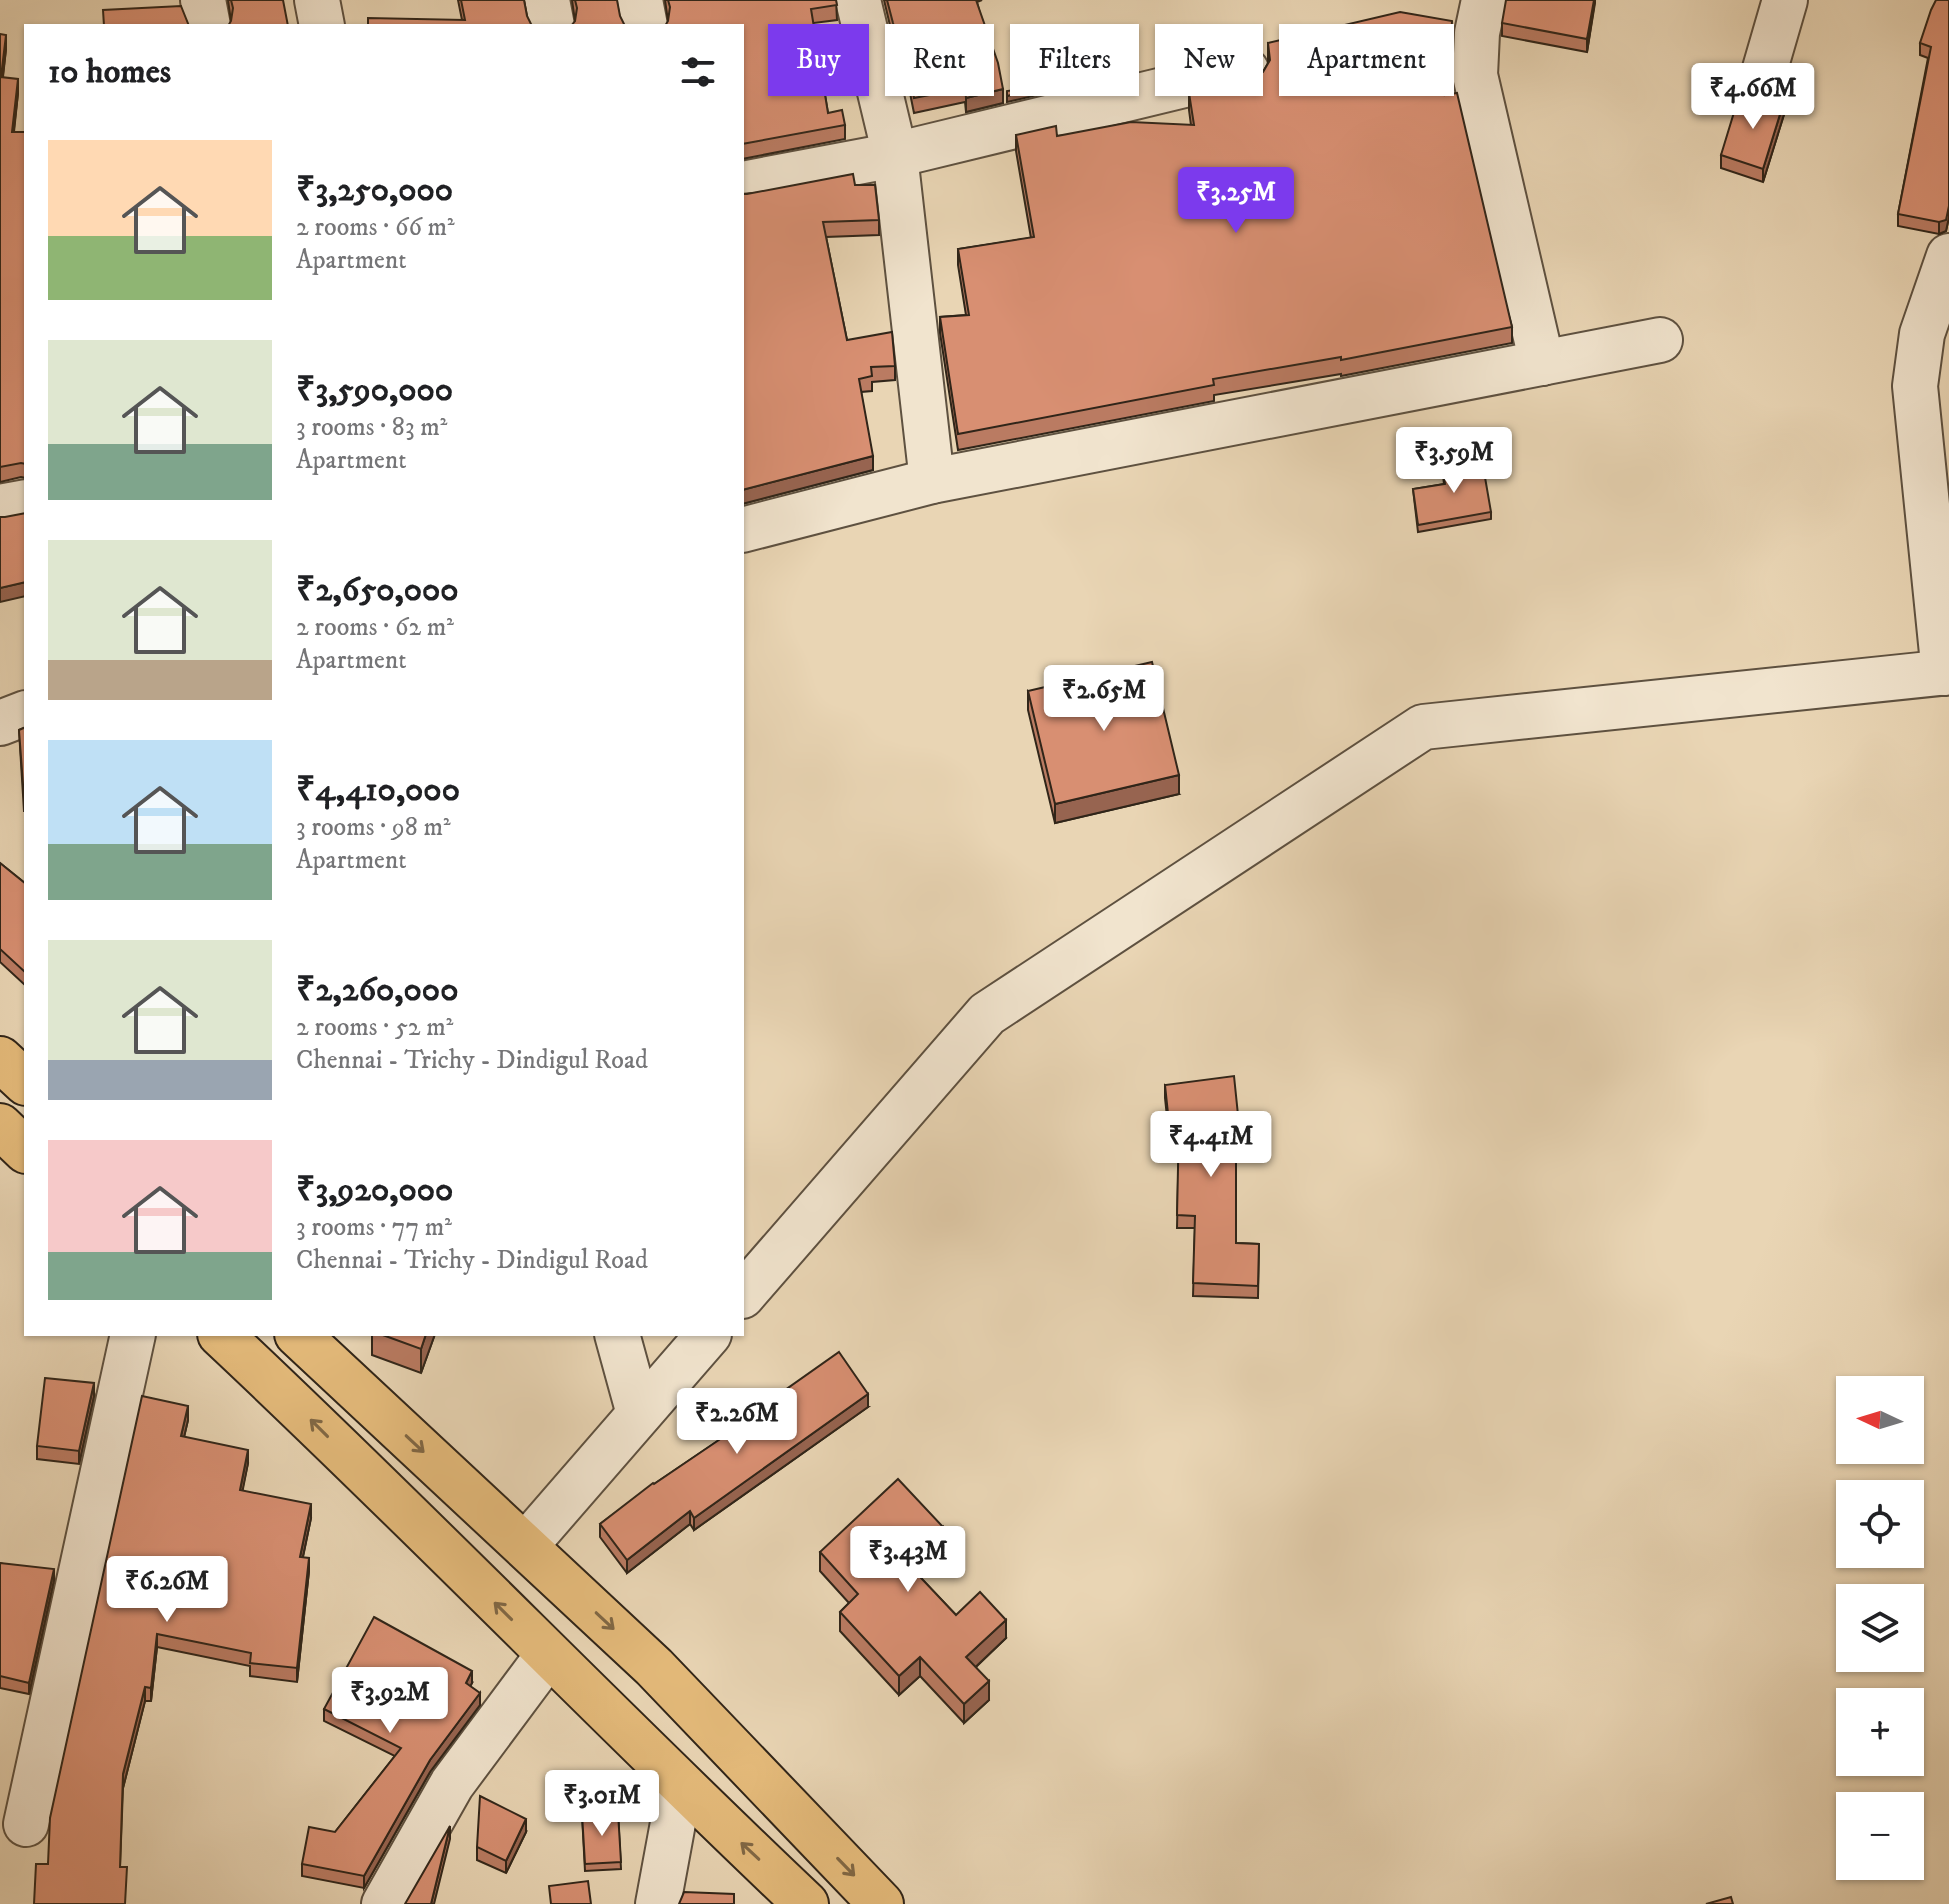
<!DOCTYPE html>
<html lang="en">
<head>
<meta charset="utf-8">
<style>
  :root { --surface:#fff; --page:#f2f2f2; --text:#202124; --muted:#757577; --accent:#7c3aed }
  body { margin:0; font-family:"IM FELL DW Pica",serif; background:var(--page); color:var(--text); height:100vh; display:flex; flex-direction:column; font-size:30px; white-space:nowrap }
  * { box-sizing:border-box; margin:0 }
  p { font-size:26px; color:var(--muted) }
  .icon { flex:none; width:44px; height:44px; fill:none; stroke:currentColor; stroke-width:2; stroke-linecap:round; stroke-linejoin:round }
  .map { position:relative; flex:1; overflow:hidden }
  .sheet { position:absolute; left:24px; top:24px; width:720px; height:1312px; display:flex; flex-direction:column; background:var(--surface); border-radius:0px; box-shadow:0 2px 6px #0004 }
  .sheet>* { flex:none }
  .hud { position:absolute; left:768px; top:24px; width:760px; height:72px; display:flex; gap:16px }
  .needle { width:52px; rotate:274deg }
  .fabs { position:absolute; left:1836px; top:1376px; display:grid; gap:16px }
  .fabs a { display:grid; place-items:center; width:88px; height:88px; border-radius:0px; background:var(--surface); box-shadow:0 2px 6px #0004; font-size:40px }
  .price { position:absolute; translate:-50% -68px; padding:0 18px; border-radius:8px; background:#fff; color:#222; font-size:26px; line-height:52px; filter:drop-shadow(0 2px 4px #0008) }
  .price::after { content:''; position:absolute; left:50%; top:48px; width:24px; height:18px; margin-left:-12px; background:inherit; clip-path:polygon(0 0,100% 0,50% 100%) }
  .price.on { background:var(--accent); color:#fff }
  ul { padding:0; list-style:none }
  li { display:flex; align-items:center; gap:24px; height:200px; padding:0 24px }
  li span { display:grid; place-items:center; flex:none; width:224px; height:160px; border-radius:0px; color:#555 }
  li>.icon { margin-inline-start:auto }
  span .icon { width:96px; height:96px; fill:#fffc; stroke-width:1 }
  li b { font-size:34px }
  h2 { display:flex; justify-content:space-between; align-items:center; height:96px; padding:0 24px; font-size:34px }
  .chip { padding:0 28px; border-radius:0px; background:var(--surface); box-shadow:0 2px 6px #0004; font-size:28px; line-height:72px }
  .chip.on { background:var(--accent); color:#fff }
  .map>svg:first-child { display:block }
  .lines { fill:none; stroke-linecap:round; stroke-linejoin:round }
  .minor-casing { stroke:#5e5140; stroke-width:48 }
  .highway-casing { stroke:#302519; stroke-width:48 }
  .minor { stroke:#f1e4ce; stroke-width:44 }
  .highway { stroke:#e4ba7a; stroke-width:44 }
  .wall { fill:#ba7b62; stroke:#302519; stroke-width:2 }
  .shaded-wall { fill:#976450; stroke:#302519; stroke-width:2 }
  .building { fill:#d88f72; stroke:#302519; stroke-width:2 }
  .oneway { stroke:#816845 }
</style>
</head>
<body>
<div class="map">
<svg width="1949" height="1904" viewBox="0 0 1949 1904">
  <rect width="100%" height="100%" fill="#e9d5b4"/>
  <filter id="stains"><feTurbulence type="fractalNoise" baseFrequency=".0025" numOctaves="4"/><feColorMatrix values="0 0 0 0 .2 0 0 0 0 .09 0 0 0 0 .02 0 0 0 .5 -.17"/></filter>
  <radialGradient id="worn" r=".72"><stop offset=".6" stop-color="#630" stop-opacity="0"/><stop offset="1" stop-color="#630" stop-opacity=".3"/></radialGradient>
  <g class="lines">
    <defs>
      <g id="minor">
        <polyline points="203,0 208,26"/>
        <polyline points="317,0 322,26"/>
        <polyline points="547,0 552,26"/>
        <polyline points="640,0 645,26"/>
        <polyline points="858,0 895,155 932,481"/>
        <polyline points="1484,0 1477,33 1475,75 1542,363"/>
        <polyline points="1758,93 1785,0"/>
        <polyline points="742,184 895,155 1246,70"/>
        <polyline points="0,507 26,502"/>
        <polyline points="742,530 932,481 1660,340"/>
        <polyline points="1944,673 1915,386 1922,334 1949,256"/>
        <polyline points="0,723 26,713"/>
        <polyline points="742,1296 987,1014 1423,727 1949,672"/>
        <polyline points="617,1334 639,1414"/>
        <polyline points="525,1546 709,1334"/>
        <polyline points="26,1824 133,1334"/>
        <polyline points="384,1904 452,1784 548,1655"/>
        <polyline points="658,1904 680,1785"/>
      </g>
      <g id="highway">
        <polyline points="0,1059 26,1083"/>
        <polyline points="0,1126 26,1151"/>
        <path d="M220,1334C419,1520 608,1717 806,1904"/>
        <polyline points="297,1334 654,1667 881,1904"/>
      </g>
    </defs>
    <use href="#minor" class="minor-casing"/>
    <use href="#highway" class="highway-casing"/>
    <use href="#minor" class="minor"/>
    <use href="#highway" class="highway"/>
  </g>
  <g class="wall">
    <polygon points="228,0 283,0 231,21"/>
    <polygon points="458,0 524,0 527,16 462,20"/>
    <polygon points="572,0 617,0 575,21"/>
    <polygon points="665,0 836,0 837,20 813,23 828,113 845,125 845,139 742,159 742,26 668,21"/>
    <polygon points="884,0 982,0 977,2 1003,103 966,112 965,102 914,113 908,83 893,38"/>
    <polygon points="1595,0 1587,52 1502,36 1502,23"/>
    <polygon points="1949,0 1949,217 1946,231 1939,234 1898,226 1898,214 1928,58 1920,55 1920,43"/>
    <polygon points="0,34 6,49 3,77 18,93 14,132 26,132 26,478 21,477 0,482"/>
    <polygon points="1268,43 1450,79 1448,94 1512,327 1512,343 1341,376 1341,374 1214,395 1214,401 958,450 940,333 940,317 966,315 958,265 958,249 1031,238 1016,151 1016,135 1057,136 1191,125 1189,110 1189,93 1252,78 1263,72 1268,63"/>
    <polygon points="1750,104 1786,108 1763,182 1721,168 1721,155"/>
    <polygon points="855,185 879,220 879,235 826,237 847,340 895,366 895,380 872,382 872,391 861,392 873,470 742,504 742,194"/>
    <polygon points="1442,467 1491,512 1491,519 1418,532 1413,489 1444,484"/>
    <polygon points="1028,691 1179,794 1055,823 1028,710"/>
    <polygon points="26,727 26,811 24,811 19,730"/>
    <polygon points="0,863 26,884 26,986 0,962"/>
    <polygon points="1165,1085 1238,1115 1238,1127 1236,1128 1236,1243 1259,1244 1258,1298 1193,1296 1195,1228 1177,1228 1179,1135 1169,1136 1165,1098"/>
    <polygon points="372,1334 435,1334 421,1373 372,1355"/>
    <polygon points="94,1396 79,1464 37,1459 37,1446"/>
    <polygon points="868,1407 694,1530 690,1524 627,1573 600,1537 600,1524 654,1484 758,1414 758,1409"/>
    <polygon points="188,1420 184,1437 248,1463 242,1491 311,1518 303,1557 309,1571 297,1682 250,1676 250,1666 157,1647 151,1701 145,1701 123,1788 120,1867 48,1864"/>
    <polygon points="943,1546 915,1572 956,1615 1006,1638 976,1667 989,1700 964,1723 920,1676 899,1695 840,1631 840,1612 849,1603 820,1571 820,1552"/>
    <polygon points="0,1563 54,1580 29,1694 0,1688"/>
    <polygon points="472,1683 470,1686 480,1705 430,1772 364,1888 302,1876 302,1864 335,1832 395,1756 324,1721 324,1709"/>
    <polygon points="618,1812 621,1869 585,1871 582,1814"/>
    <polygon points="526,1832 506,1873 477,1860 477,1847"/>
  </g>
  <g class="shaded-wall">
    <polygon points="1594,0 1595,0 1595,3 1587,52 1587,39"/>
    <polygon points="6,35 6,49 1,91 1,77"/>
    <polygon points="1452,37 1450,79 1445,111 1445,95"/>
    <polygon points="18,79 18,93 12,146 12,132"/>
    <polygon points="1050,85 1050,92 1007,102 1007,96"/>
    <polygon points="1003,89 1003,103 966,112 966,98"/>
    <polygon points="1786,95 1786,108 1763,182 1763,169"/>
    <polygon points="1949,206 1949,217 1946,231 1939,234 1939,222"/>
    <polygon points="873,456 873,470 742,504 742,490"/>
    <polygon points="26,582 26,596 0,602 0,588"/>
    <polygon points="1179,775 1179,794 1055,823 1055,804"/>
    <polygon points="426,1334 435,1334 421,1373 421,1349"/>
    <polygon points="94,1383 94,1396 79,1464 79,1451"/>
    <polygon points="868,1394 868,1407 694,1530 694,1518"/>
    <polygon points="188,1406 188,1420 181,1450 181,1436"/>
    <polygon points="248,1450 248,1463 240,1504 240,1490"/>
    <polygon points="311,1504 311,1518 300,1570 300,1557"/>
    <polygon points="690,1511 690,1524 627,1573 627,1560"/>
    <polygon points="943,1527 943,1546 906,1581 906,1562"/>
    <polygon points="309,1558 309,1571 297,1682 297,1668"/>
    <polygon points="54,1569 54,1580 29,1694 29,1683"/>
    <polygon points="1006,1620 1006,1638 966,1676 966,1657"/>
    <polygon points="157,1634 157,1647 151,1701 151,1688"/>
    <polygon points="920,1657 920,1676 899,1695 899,1676"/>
    <polygon points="472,1671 472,1683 466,1695 466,1683"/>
    <polygon points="989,1681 989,1700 964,1723 964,1704"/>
    <polygon points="145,1687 145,1701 123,1788 123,1774"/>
    <polygon points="480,1693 480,1705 430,1772 364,1888 364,1876 430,1760"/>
    <polygon points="526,1819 526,1832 506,1873 506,1861"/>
    <polygon points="450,1826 450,1839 434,1904 431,1904"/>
  </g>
  <g class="building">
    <polygon points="231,0 283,0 288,26 228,26 231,21 233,8"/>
    <polygon points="461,0 524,0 527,16 532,26 368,26 368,18 465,20"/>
    <polygon points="575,0 617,0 620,16 625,26 571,26 575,21 577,8"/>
    <polygon points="668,0 836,0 837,5 811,9 828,113 842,110 845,125 742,144 742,26 665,26 668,21 670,7"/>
    <polygon points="887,0 976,0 998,63 1003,89 966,98 965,88 914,98 908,69 893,23"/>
    <polygon points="1506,0 1594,0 1587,39 1502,23"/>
    <polygon points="1936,0 1949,0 1949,206 1946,220 1939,222 1898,214 1931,47 1920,43 1931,10"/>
    <polygon points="181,6 189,26 104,26 103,10"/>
    <polygon points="1400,12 1452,21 1450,62 1445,95 1457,93 1512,327 1341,360 1341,357 1213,379 1214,385 958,434 940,317 969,315 958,249 1034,237 1016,135 1056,126 1057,136 1131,122 1194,125 1189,93 1252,78 1263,72 1270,60 1268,43"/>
    <polygon points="0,34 6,35 1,77 18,79 12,132 26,132 26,464 21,463 0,467"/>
    <polygon points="1050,85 1007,96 1007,91"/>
    <polygon points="1779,93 1786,95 1763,169 1721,155 1739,96 1750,104 1763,105 1775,99"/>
    <polygon points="853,174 855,185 875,185 879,220 823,222 847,340 892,332 895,366 871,367 872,376 859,379 873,456 742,490 742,194 747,194"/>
    <polygon points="1482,460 1491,512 1418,525 1413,489 1445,484 1442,467"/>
    <polygon points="26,513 26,582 0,588 0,517 5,517"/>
    <polygon points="1152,662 1179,775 1055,804 1028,691"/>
    <polygon points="26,727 26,798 24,798 19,730"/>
    <polygon points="0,863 26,884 26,973 0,949"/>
    <polygon points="1234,1076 1238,1115 1236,1115 1236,1243 1259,1244 1258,1286 1193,1283 1195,1216 1177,1215 1179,1122 1169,1123 1165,1085"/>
    <polygon points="380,1334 426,1334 421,1349"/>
    <polygon points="839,1352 868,1394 694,1518 690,1511 627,1560 600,1524 653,1483 654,1484 760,1412 758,1409"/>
    <polygon points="45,1378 94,1383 79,1451 37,1446"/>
    <polygon points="142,1396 188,1406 181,1436 248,1450 240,1490 311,1504 300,1557 309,1558 297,1668 250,1663 251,1653 157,1634 151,1688 145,1687 123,1774 120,1867 127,1867 125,1904 34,1904 36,1864 48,1864 50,1818"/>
    <polygon points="898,1479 943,1527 906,1562 956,1615 980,1592 1006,1620 966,1657 989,1681 964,1704 920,1657 899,1676 840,1612 858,1594 820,1552"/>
    <polygon points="0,1563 54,1569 29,1683 0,1676"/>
    <polygon points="374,1617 472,1671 466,1683 480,1693 430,1760 364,1876 302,1864 309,1827 335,1832 401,1748 324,1709"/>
    <polygon points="480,1796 526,1819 506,1861 477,1847"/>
    <polygon points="618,1812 621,1862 585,1864 582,1814"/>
    <polygon points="450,1826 431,1904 405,1904"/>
    <polygon points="588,1881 591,1904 551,1904 549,1886"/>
    <polygon points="684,1892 734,1894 734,1904 679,1904"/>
    <polygon points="1731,1897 1733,1904 1706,1904"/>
  </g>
  <defs><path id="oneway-shaft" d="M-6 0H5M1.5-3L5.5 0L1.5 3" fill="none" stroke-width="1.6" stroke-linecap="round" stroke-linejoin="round" transform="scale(2)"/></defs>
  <g class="oneway">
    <use href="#oneway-shaft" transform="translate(319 1428) rotate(-135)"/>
    <use href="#oneway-shaft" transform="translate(415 1444) rotate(43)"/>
    <use href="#oneway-shaft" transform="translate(503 1611) rotate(-135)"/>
    <use href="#oneway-shaft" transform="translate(605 1621) rotate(43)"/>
    <use href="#oneway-shaft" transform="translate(750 1851) rotate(-137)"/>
    <use href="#oneway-shaft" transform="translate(846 1867) rotate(46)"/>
  </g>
  <rect width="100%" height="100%" filter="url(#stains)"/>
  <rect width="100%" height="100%" fill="url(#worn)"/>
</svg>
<div class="fabs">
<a><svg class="needle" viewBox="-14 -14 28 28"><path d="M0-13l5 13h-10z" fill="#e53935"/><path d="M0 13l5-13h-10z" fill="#757577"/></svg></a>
<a><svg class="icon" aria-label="locate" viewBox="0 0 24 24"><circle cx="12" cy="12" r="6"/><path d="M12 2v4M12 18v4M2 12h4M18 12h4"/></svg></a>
<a><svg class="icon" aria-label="layers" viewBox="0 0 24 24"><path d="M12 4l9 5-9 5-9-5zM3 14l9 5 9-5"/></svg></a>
<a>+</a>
<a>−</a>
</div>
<b class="price" style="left:1753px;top:131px">₹4.66M</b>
<b class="price on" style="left:1236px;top:235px">₹3.25M</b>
<b class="price" style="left:1454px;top:495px">₹3.59M</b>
<b class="price" style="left:1104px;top:733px">₹2.65M</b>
<b class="price" style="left:1211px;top:1179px">₹4.41M</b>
<b class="price" style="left:737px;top:1456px">₹2.26M</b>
<b class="price" style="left:908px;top:1594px">₹3.43M</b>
<b class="price" style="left:167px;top:1624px">₹6.26M</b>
<b class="price" style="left:390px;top:1735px">₹3.92M</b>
<b class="price" style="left:602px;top:1838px">₹3.01M</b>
<div class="hud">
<a class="chip on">Buy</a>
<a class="chip">Rent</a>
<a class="chip">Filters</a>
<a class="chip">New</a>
<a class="chip">Apartment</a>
</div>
<section class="sheet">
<h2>10 homes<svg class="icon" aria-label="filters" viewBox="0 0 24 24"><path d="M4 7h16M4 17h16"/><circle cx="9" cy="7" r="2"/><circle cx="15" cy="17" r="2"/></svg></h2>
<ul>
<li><span style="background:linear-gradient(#ffd9b3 60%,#8fb573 0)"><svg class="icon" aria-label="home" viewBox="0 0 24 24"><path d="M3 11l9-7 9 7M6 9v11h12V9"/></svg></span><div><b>₹3,250,000</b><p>2 rooms · 66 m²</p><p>Apartment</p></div></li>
<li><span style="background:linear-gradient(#dfe7d0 65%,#7fa58c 0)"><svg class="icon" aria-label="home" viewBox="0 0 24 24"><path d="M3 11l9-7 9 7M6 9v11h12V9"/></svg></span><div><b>₹3,590,000</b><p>3 rooms · 83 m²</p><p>Apartment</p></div></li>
<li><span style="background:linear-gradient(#dfe7d0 75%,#b9a48a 0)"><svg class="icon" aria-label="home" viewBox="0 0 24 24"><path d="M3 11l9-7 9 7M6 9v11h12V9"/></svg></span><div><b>₹2,650,000</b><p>2 rooms · 62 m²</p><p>Apartment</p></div></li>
<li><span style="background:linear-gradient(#bfe0f5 65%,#7fa58c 0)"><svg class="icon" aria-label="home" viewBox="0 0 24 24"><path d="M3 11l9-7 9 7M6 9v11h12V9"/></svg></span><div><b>₹4,410,000</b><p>3 rooms · 98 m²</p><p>Apartment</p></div></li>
<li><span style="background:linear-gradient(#dfe7d0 75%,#9aa5b1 0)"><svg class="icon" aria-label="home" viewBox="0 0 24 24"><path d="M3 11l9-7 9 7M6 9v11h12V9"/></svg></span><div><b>₹2,260,000</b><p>2 rooms · 52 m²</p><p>Chennai - Trichy - Dindigul Road</p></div></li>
<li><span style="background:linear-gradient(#f6c9c9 70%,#7fa58c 0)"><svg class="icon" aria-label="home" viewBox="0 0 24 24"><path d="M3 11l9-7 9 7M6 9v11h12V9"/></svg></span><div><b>₹3,920,000</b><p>3 rooms · 77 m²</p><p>Chennai - Trichy - Dindigul Road</p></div></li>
</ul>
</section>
</div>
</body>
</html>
